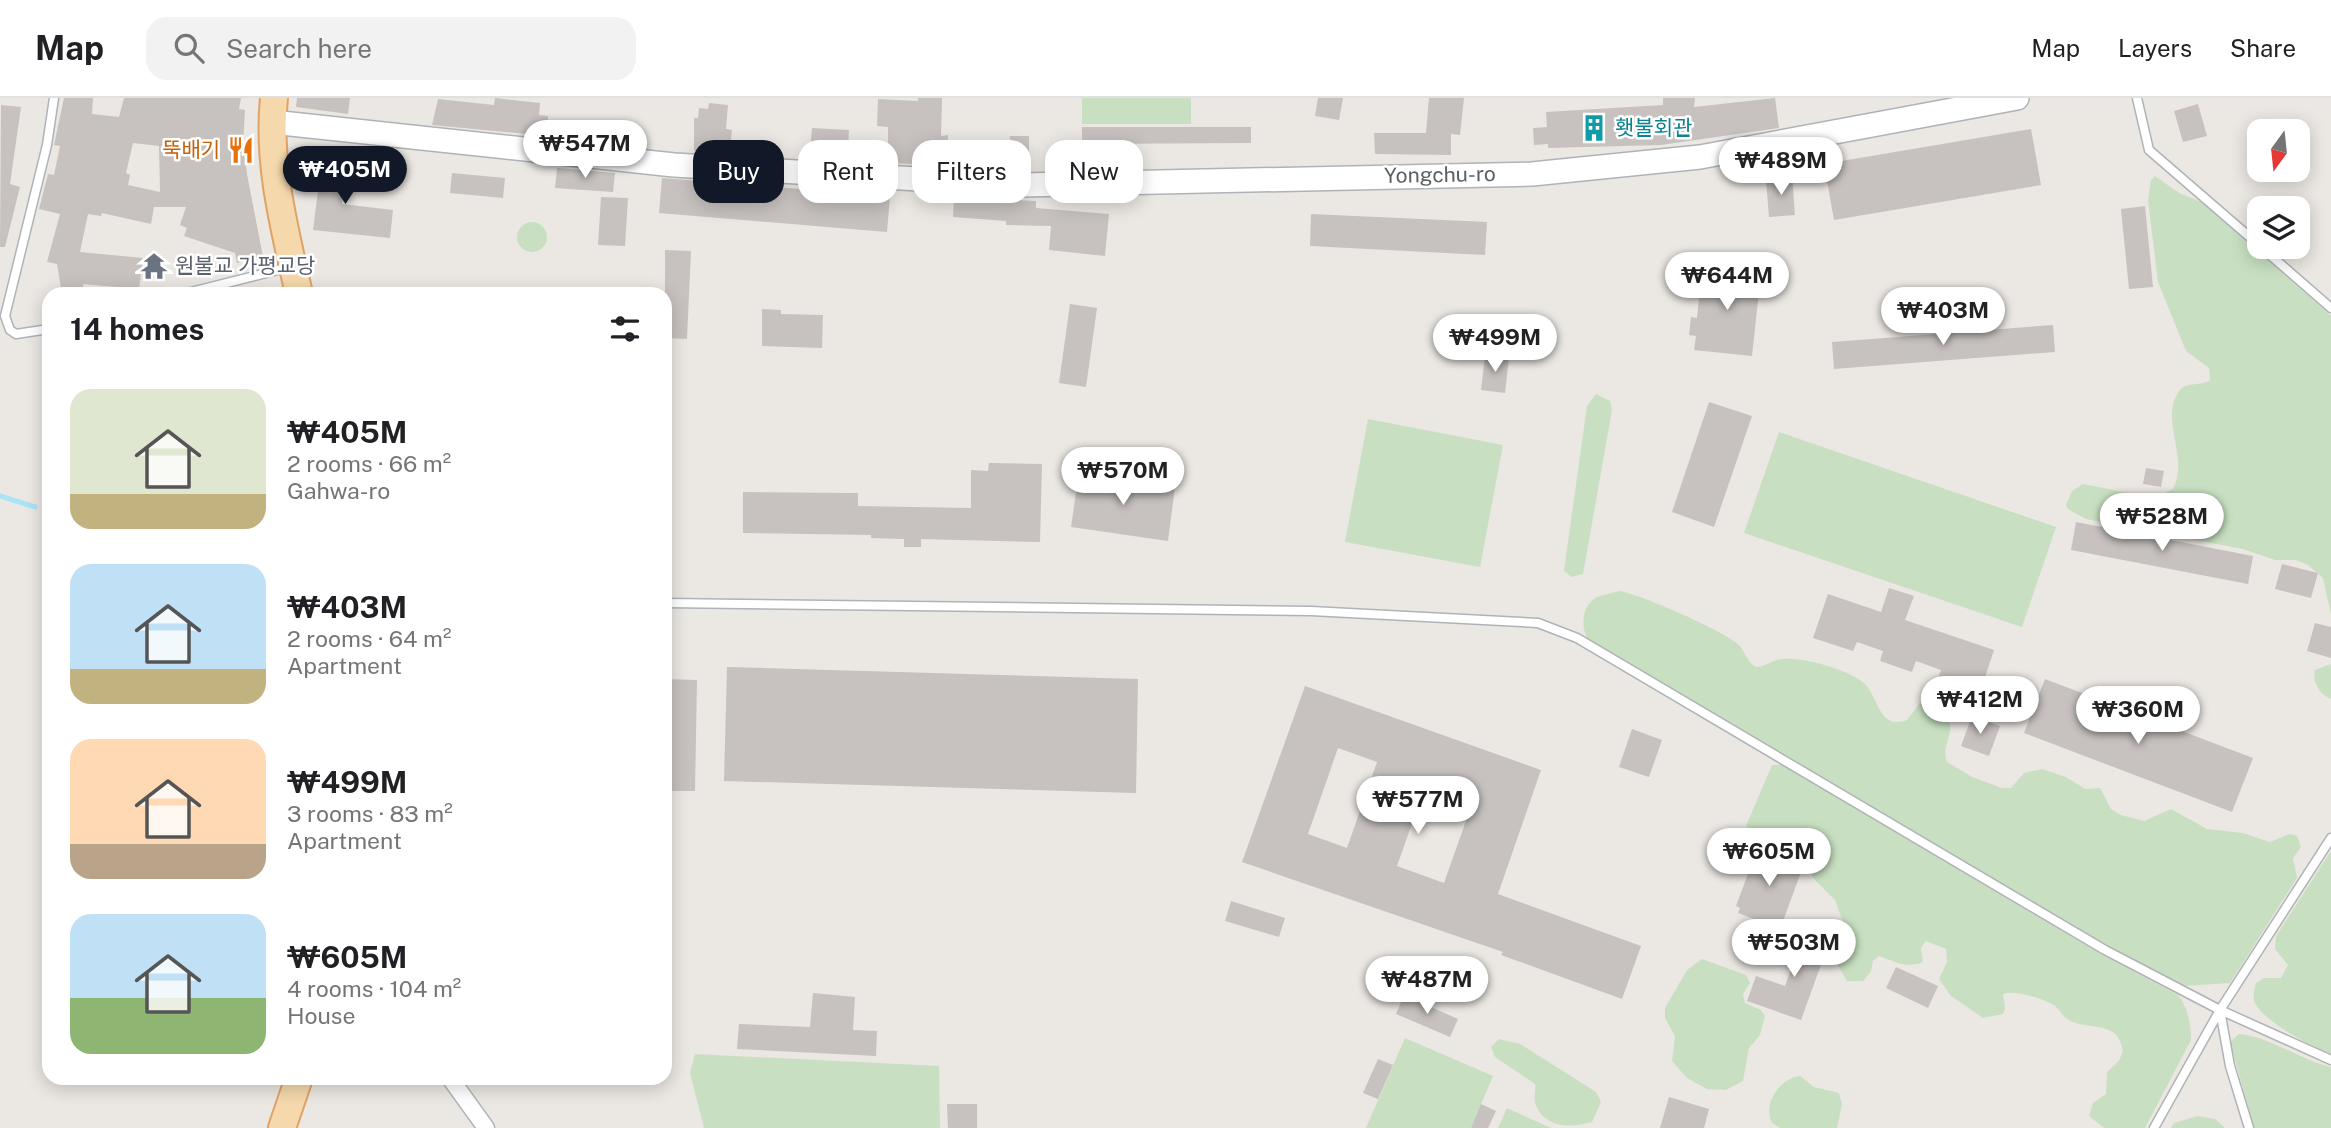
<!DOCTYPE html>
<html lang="en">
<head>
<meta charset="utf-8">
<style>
  :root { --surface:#fff; --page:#f2f2f2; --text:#202124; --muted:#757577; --line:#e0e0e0; --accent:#111827 }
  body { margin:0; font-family:"Public Sans","Noto Sans KR",sans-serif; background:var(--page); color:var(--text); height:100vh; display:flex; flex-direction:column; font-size:26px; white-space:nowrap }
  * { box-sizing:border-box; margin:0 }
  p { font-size:23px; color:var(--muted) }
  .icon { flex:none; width:38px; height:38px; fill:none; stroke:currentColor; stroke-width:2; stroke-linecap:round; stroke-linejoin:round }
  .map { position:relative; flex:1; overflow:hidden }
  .details { position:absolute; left:42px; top:189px; width:630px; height:798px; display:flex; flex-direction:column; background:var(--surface); border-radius:21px; box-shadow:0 4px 18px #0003 }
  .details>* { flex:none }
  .guide { position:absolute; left:693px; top:42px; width:665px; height:63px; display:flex; gap:14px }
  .needle { width:46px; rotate:195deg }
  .tools { position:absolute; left:2247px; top:21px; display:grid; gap:14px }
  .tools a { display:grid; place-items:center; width:63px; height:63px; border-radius:14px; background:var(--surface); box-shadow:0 4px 18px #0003; font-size:35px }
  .price { position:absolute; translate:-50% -60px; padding:0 16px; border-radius:24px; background:#fff; color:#222; font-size:23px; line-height:46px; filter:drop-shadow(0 2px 4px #0008) }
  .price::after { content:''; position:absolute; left:50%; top:42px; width:21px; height:16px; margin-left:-10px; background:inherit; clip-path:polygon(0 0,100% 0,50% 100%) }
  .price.on { background:var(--accent); color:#fff }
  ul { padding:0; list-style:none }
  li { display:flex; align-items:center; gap:21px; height:175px; padding:0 28px }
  li span { display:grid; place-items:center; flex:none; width:196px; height:140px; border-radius:21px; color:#555 }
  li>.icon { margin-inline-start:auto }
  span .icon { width:84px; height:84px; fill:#fffc; stroke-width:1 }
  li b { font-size:30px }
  h2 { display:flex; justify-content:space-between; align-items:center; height:84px; padding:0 28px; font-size:30px }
  .tag { padding:0 24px; border-radius:21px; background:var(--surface); box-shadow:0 4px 18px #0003; font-size:24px; line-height:63px }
  .tag.on { background:var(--accent); color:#fff }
  header { display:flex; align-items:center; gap:42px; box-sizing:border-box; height:98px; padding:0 35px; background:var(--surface); border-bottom:2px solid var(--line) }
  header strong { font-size:33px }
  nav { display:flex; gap:38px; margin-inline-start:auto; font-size:24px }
  .search { width:490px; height:63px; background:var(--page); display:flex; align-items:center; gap:18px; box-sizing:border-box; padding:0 24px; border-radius:21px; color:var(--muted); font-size:26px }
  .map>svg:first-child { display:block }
  .green { fill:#c8e0c1 }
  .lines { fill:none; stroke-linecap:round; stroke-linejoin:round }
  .stream { stroke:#a9e4f4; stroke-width:5 }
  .building { fill:#c7c2bf; fill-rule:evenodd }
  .lane-casing { stroke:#afb3b6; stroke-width:11 }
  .street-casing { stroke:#afb3b6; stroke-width:19 }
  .secondary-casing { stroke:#afb3b6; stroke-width:26 }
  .primary-casing { stroke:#e0a366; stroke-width:30 }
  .lane { stroke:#fff; stroke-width:8 }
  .street { stroke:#fff; stroke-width:16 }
  .secondary { stroke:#fff; stroke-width:23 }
  .primary { stroke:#f5d9ad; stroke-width:26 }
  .labels { text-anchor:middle; stroke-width:5; stroke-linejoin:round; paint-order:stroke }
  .culture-label { font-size:21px; fill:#0d838f; stroke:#fff; text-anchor:start }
  .food-label { font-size:21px; fill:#c56008; stroke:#fff; text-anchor:end }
  .street-label { font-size:21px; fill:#5a5f61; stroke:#fff }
  .worship-label { font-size:21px; fill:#5b616d; stroke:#fff; text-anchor:start }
</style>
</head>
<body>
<header>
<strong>Map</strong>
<div class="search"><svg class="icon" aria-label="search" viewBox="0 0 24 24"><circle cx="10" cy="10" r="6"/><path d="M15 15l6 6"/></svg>Search here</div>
<nav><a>Map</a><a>Layers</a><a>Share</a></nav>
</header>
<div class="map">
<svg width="2331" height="1030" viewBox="0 0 2331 1030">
  <rect width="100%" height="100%" fill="#ebe7e2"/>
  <g class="green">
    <rect x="1082" y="0" width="109" height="26"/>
    <path d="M2155,78L2179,95L2204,105L2331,218V517L2323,480L2308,467L2296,462H2275L2243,451L2086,421L2068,411L2066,407L2072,393L2083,386L2154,400L2173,391C2190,358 2158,321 2180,292C2187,283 2201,289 2210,282L2209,270L2186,253L2158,184L2148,102L2151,82Z"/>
    <circle cx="532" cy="139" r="15"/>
    <polygon points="1596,296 1610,303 1612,312 1583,476 1572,479 1564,473 1587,308"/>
    <polygon points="1368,321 1503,347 1480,469 1345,444"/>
    <polygon points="1779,334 2056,429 2022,529 1744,435"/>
    <path d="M1619,493C1638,495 1729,535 1740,548C1746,555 1746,563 1756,569C1765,569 1772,562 1781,561C1803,559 1842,570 1860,582C1880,595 1876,633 1907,622L1920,605C1928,606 1934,609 1940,614C1963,631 1939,644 1947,664L1972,679L2002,690H2011L2024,675L2042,671L2066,679L2085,691L2100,690L2111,711L2121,717L2144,723L2171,711L2207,731L2243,735L2270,744L2290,736L2297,738L2301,749L2293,760L2297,780L2230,885L2184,888L2108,848L1588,541C1580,530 1582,506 1597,499C1603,497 1612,495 1619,493Z"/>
    <path d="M2331,566V601C2320,597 2312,584 2315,572Z"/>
    <path d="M1772,667H1782L2104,858L2178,897C2188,909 2191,927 2191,942L2145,1030H2104L2089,1018L2093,1005L2106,996L2107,974L2119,963L2123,953C2118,919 2086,935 2066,920C2062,917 2059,911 2055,908C2046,901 2013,891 2003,896L2005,911L2003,916L1983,920L1951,898L1939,881L1947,864L1946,851L1926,843L1921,850L1923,864C1907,871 1894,863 1879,858L1873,863L1871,873L1863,883H1847L1833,859L1843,846L1846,832L1835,802L1813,780L1807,766L1746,728Z"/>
    <path d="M2331,753V956C2312,950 2266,924 2256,907C2252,900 2254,892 2256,885L2264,880H2281L2288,867L2275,851L2276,838Z"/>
    <polygon points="1702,861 1746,877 1750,885 1743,896 1745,905 1761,912 1765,918 1760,937 1749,950 1743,983 1726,992 1707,991 1687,980 1672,963 1675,938 1665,920 1665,910 1687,872"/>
    <path d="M2239,936C2271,939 2300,962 2331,969V1030H2254L2230,944Z"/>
    <polygon points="1405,940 1493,978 1471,1030 1366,1030"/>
    <path d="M1499,941L1520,946L1596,994L1601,1004L1592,1024C1570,1030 1546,1030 1536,1008C1533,1000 1536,994 1535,986L1495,959L1491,949Z"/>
    <polygon points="695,956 939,968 940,1030 704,1030 690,975"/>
    <path d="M1800,978L1814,989L1839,995L1842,1006L1837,1030H1780L1772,1025C1762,1006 1780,980 1800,978Z"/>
    <polygon points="1507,1010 1551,1030 1498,1030"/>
    <polygon points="2198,1018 2215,1021 2225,1030 2171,1030 2174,1025"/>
  </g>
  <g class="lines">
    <polyline class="stream" points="0,398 35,409"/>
  </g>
  <g class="building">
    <path d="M64,0H93L92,16L119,19L124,0H241L239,11L245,12L243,46L247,76L263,159L237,165L235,155L184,138L187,130L180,127L186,109H154L151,126L102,115L101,118L88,116L80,154L143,160L139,191L83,186L84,196H62L57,166L47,164L60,116L39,111L48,76L54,77L60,48L54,47ZM133,45L159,48L160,94L128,87L130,77L126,75Z"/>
    <polygon points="297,0 350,0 348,16 296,9"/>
    <polygon points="495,0 540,5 539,17 548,18 546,38 432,27 438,1 494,7"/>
    <polygon points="918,0 942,0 941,38 948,37 949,67 888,65 888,29 877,28 878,1 918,3"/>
    <polygon points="1318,0 1343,0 1339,22 1315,18"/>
    <polygon points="1429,0 1464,0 1460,37 1451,36 1451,57 1375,56 1374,35 1426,35"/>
    <polygon points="1663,0 1695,0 1694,9 1775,0 1779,30 1661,47 1548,50 1548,46 1534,47 1533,30 1547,29 1546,14 1663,7"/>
    <polygon points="709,5 728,7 726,31 732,32 730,49 712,47 712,55 694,53 694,20 698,20 699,10 708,11"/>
    <polygon points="2198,6 2207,38 2183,44 2174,13"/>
    <polygon points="1,7 21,9 10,86 20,89 5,149 0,149"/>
    <polygon points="1082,29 1251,29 1251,45 1082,46"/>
    <polygon points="812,30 849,32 848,53 810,51"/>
    <polygon points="2031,31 2041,87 1834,122 1824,66"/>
    <polygon points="1010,38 1029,38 1029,67 1009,66"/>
    <polygon points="358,54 378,57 377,70 356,68"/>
    <polygon points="328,62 346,64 342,106 393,112 390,140 313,132 319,85 308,84 310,67 327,68"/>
    <polygon points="557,70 615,75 613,94 555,90"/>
    <polygon points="452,75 505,80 503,100 450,95"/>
    <polygon points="1792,78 1795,117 1769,119 1766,82"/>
    <polygon points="662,80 890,98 887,134 659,115"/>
    <polygon points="601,99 628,100 625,148 598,147"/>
    <polygon points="954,99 1036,103 1036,110 1109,116 1105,158 1049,152 1051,128 1006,127 1006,123 953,119"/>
    <polygon points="2145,108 2153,189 2129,191 2121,111"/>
    <polygon points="1311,116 1487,124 1485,157 1310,148"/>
    <polygon points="665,152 691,153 687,241 665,240"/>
    <polygon points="1702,169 1761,175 1752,258 1694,252 1696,238 1689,237 1691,219 1697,220"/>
    <polygon points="1070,206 1097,210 1086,289 1059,285"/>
    <polygon points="762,211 781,212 781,216 823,217 822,250 762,248"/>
    <polygon points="2053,227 2055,254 1834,271 1832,244"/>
    <polygon points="1485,258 1509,260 1505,295 1481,292"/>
    <polygon points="1709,304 1752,318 1714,429 1672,414"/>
    <polygon points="989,365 1042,366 1040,444 921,441 921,449 904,449 904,441 871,440 871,437 743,435 743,394 858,395 858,408 971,410 971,372 988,373"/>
    <polygon points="2146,370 2164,373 2161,389 2143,386"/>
    <polygon points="1079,375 1175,389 1168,443 1071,429"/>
    <polygon points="2076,424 2253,458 2248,486 2071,452"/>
    <polygon points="2282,466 2318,475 2311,500 2275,491"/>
    <polygon points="1889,490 1914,498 1905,522 1994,552 1979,598 1937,584 1941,572 1916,563 1912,574 1880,563 1883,553 1857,544 1853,553 1813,540 1828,496 1881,514"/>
    <polygon points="2315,525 2331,529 2331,560 2307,553"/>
    <polygon points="727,569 1138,581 1136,695 724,683"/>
    <polygon points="665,581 697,582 695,693 665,693"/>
    <polygon points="2045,581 2253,660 2232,714 2024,635"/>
    <path d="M1305,588L1541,672L1498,796L1641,848L1622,901L1501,857L1503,854L1242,764ZM1338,650L1377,664L1347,750L1308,736ZM1427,683L1474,700L1444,785L1397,768Z"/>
    <polygon points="1972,618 2000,628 1989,658 1961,648"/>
    <polygon points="1632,631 1662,642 1649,679 1619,669"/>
    <polygon points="1758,749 1804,766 1780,831 1738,815 1740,810 1736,808"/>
    <polygon points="1231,803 1285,820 1279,839 1225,823"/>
    <polygon points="1806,830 1831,839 1801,922 1747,903 1756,878 1785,888"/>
    <polygon points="1896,869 1938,888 1928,910 1886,890"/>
    <polygon points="813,895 855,899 853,932 877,933 876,958 737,951 739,926 810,929"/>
    <polygon points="1404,897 1458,921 1450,939 1396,916"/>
    <polygon points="1378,961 1393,967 1378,1001 1363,995"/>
    <polygon points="1669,999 1709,1011 1704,1030 1660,1030"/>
    <polygon points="947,1006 977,1006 977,1030 948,1030"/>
    <polygon points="1481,1006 1496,1013 1488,1030 1471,1030"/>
  </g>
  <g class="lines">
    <defs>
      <g id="lane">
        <polyline points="2137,0 2149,52 2259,147"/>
        <polyline points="2261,149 2331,210"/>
        <polyline points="183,196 290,169"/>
        <polyline points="49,231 16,236 10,232 5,218 47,47 54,0"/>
        <polyline points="665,505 1311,513 1538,525 1577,540 2105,852 2220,912 2331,962"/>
        <polyline points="2220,912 2230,968 2249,1030"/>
        <polyline points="2154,1030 2220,912 2331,740"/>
      </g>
      <polyline id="street" points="450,980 486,1030"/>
      <polyline id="secondary" points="272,24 674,67 1023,87 1532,76 1700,59 2017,0"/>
      <g id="primary">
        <path d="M274,0C267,66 285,132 299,196"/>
        <polyline points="282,1030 299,980"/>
      </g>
    </defs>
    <use href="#lane" class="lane-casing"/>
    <use href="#street" class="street-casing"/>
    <use href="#secondary" class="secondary-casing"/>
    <use href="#primary" class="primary-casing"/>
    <use href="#lane" class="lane"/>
    <use href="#street" class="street"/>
    <use href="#secondary" class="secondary"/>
    <use href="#primary" class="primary"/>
  </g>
  <defs>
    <symbol id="building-bare" viewBox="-9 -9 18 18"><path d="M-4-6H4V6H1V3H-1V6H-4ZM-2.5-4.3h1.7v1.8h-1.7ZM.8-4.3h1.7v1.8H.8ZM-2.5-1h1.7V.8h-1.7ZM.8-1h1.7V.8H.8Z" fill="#0f9aa8" stroke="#fff" stroke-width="2.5" paint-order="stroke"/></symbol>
    <symbol id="restaurant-bare" viewBox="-9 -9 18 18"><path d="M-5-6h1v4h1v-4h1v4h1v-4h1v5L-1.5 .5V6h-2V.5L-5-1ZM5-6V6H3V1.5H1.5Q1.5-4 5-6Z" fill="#e8710a" stroke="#fff" stroke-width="2.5" paint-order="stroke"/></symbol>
    <symbol id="temple-bare" viewBox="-9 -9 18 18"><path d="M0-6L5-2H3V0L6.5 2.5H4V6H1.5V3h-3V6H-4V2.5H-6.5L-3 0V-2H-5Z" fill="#6b7280" stroke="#fff" stroke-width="2.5" paint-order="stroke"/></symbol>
  </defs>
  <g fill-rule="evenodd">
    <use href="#building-bare" x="1575" y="11" width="38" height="38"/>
    <use href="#restaurant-bare" x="222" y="33" width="38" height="38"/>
    <use href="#temple-bare" x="135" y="149" width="38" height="38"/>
  </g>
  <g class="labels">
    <g class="culture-label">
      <text x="1615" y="37">횃불회관</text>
    </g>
    <g class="food-label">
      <text x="220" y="59">뚝배기</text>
    </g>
    <g class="street-label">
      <text transform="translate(1440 77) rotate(-1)" y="7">Yongchu-ro</text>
    </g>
    <g class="worship-label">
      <text x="175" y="175">원불교 가평교당</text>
    </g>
  </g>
</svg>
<div class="tools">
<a><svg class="needle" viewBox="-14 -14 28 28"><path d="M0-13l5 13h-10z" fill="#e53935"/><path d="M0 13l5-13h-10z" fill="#757577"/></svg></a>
<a><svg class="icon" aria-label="layers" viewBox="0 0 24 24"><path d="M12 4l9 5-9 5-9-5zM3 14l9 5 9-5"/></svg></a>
</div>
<b class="price" style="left:585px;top:82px">₩547M</b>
<b class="price" style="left:1781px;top:99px">₩489M</b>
<b class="price on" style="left:345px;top:108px">₩405M</b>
<b class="price" style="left:1727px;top:214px">₩644M</b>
<b class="price" style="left:1943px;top:249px">₩403M</b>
<b class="price" style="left:1495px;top:276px">₩499M</b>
<b class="price" style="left:1123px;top:409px">₩570M</b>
<b class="price" style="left:2162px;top:455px">₩528M</b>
<b class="price" style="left:1980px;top:638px">₩412M</b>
<b class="price" style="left:2138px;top:648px">₩360M</b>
<b class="price" style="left:1418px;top:738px">₩577M</b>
<b class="price" style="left:1769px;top:790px">₩605M</b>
<b class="price" style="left:1794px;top:881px">₩503M</b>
<b class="price" style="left:1427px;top:918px">₩487M</b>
<div class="guide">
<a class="tag on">Buy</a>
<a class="tag">Rent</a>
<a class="tag">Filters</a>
<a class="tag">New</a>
</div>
<section class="details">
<h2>14 homes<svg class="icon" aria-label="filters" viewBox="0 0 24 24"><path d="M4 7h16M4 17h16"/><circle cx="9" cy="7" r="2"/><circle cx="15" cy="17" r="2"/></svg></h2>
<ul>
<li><span style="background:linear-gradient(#dfe7d0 75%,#c2b280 0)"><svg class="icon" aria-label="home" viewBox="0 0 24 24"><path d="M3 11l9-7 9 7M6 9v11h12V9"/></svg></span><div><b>₩405M</b><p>2 rooms · 66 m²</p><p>Gahwa-ro</p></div></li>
<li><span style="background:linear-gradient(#bfe0f5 75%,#c2b280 0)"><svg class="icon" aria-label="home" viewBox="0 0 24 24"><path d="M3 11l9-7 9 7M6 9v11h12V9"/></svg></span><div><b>₩403M</b><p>2 rooms · 64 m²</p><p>Apartment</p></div></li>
<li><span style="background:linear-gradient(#ffd9b3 75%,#b9a48a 0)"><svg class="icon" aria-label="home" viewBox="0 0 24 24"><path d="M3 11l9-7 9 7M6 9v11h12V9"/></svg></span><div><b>₩499M</b><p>3 rooms · 83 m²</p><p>Apartment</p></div></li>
<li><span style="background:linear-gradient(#bfe0f5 60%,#8fb573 0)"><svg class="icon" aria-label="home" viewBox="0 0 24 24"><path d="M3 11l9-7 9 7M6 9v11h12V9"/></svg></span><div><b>₩605M</b><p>4 rooms · 104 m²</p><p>House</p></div></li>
</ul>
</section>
</div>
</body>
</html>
